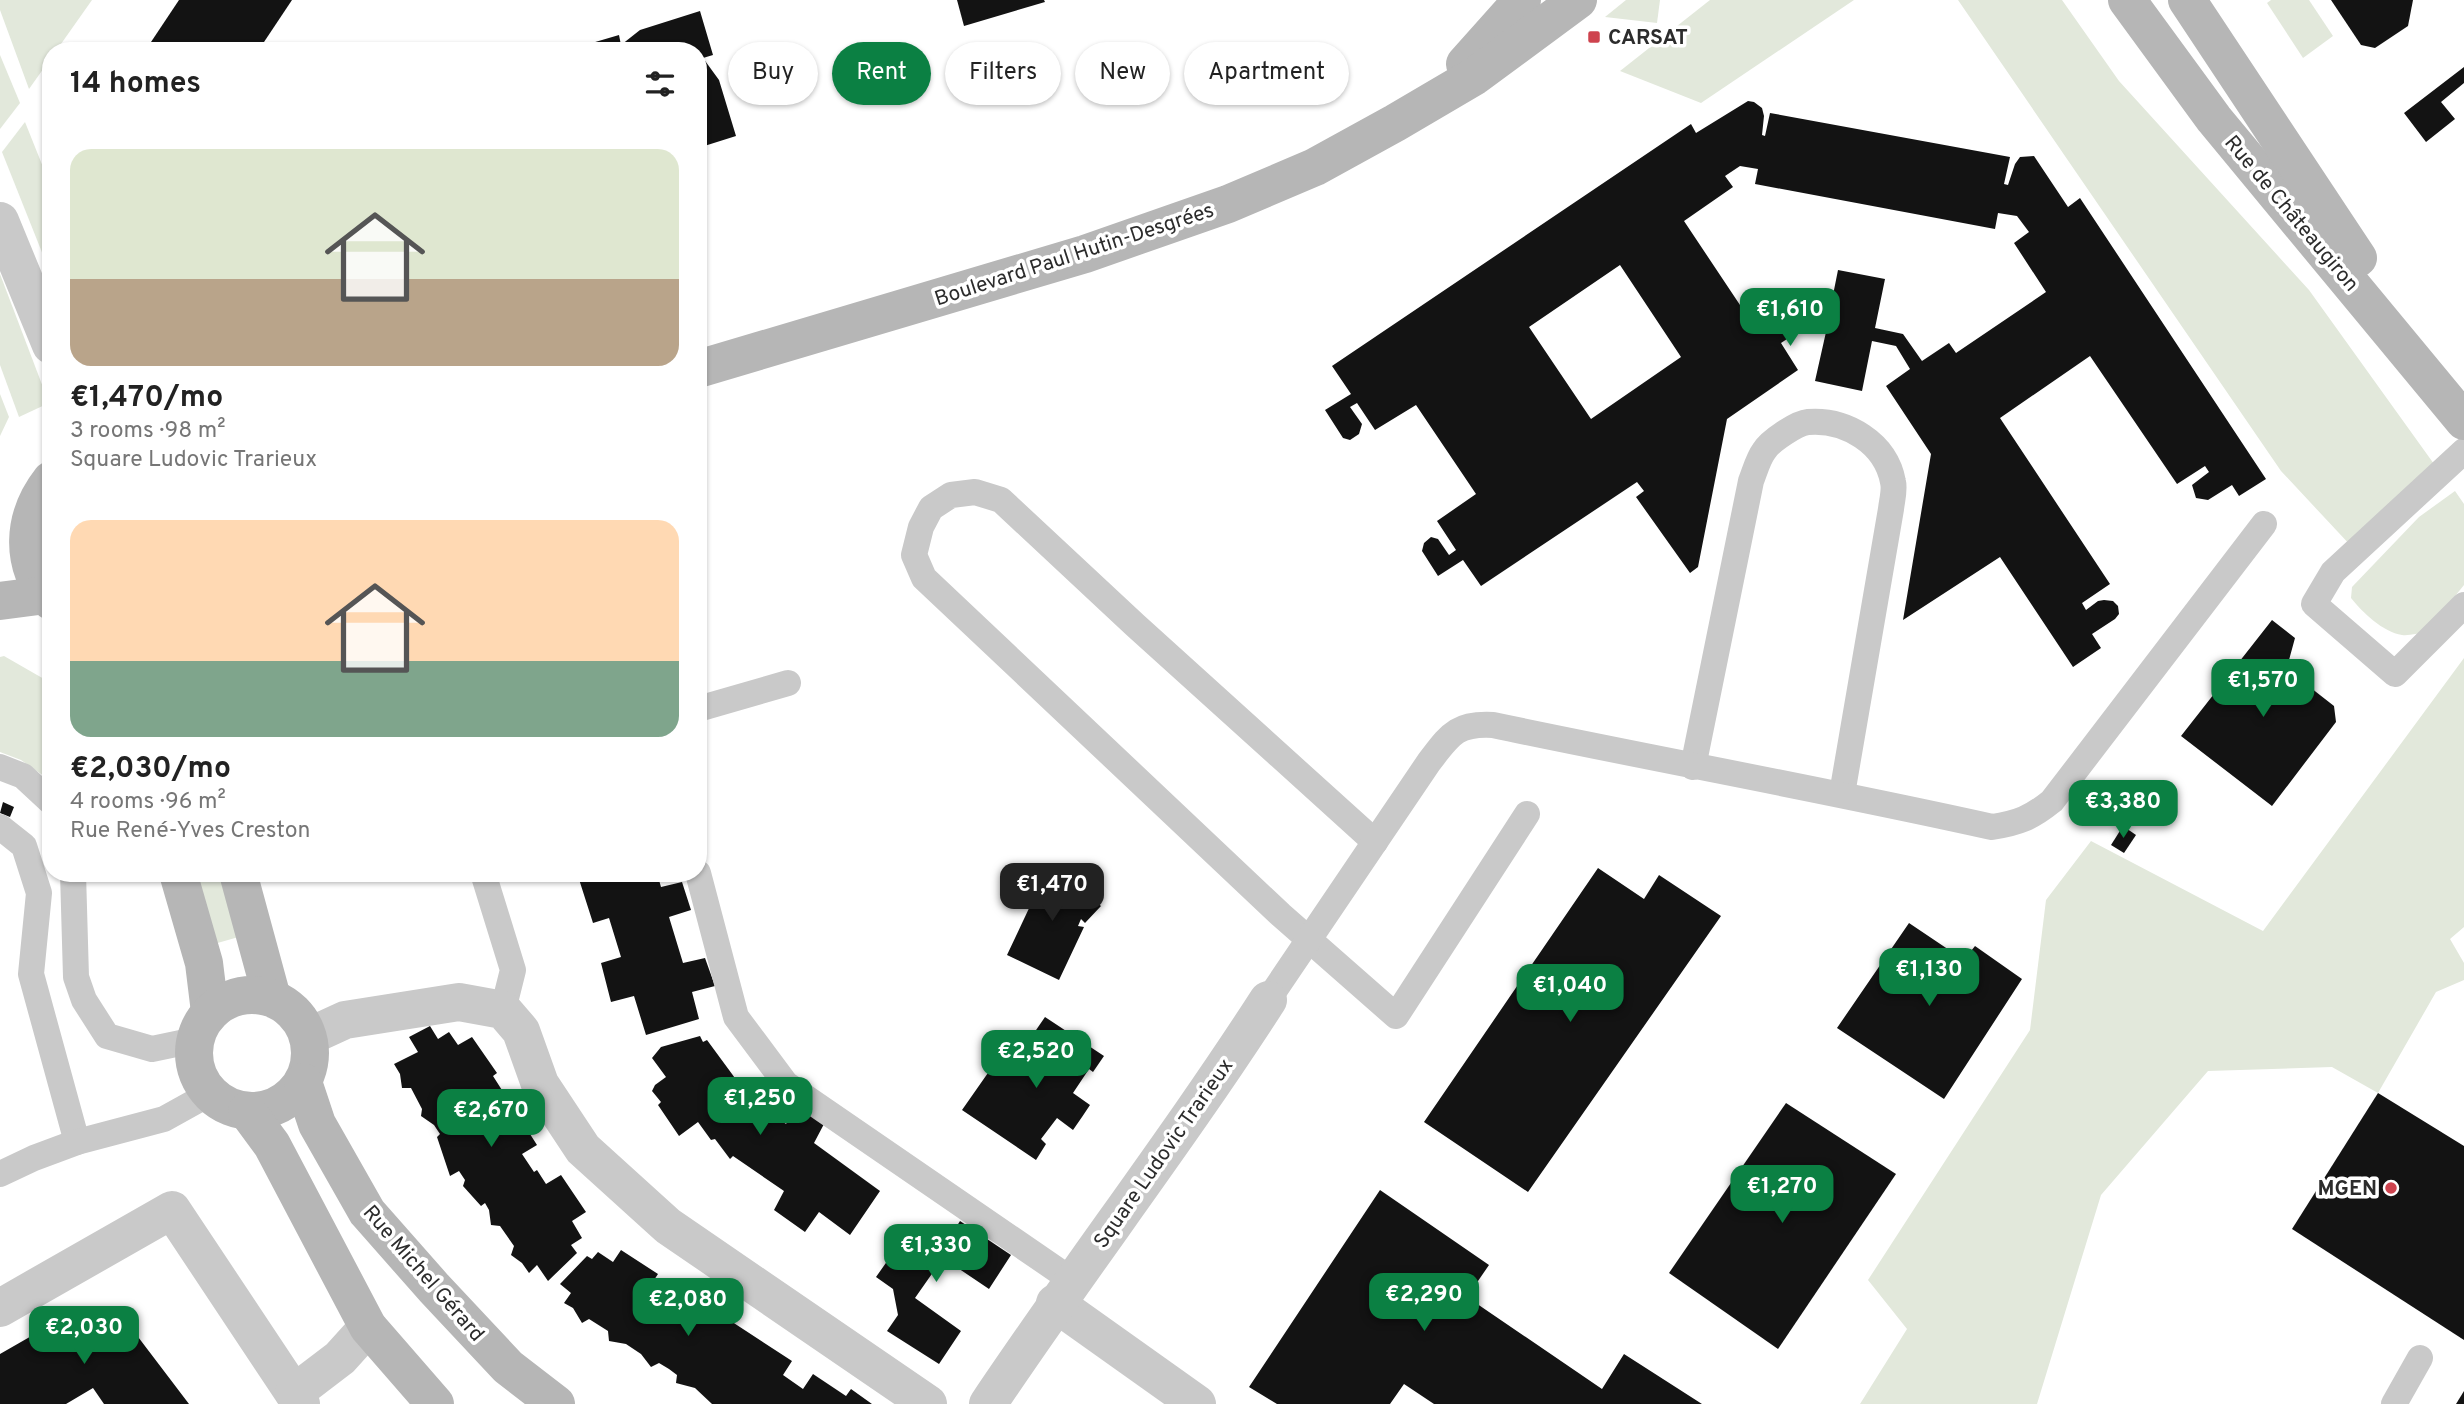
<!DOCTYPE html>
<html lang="en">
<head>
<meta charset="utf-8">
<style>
  :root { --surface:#fff; --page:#f6f6f6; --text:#222; --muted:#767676; --accent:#0b8043 }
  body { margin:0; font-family:Overpass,sans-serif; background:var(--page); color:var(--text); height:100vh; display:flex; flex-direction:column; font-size:26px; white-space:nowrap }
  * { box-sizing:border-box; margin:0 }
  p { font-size:23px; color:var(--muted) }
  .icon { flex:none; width:38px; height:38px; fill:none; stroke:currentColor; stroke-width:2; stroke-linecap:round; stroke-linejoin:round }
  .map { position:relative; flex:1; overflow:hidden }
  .drawer { position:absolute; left:42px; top:42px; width:665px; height:840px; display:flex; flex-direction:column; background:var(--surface); border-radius:28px; box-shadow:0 2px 5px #0004 }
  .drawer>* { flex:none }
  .top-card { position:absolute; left:728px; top:42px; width:665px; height:63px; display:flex; gap:14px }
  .price { position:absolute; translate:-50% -60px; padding:0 16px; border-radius:14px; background:var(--accent); color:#fff; font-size:23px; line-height:46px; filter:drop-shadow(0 2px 4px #0008) }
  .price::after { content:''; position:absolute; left:50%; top:42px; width:21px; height:16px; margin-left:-10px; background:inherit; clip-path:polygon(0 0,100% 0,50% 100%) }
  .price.selected { background:#222; color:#fff }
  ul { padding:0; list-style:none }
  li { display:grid; align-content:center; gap:14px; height:371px; padding:0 28px }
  li span { display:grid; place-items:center; height:217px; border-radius:21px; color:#555 }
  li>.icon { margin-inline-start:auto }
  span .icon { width:126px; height:126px; fill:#fffc; stroke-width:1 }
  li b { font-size:30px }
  h2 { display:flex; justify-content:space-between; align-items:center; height:84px; padding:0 28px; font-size:30px }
  .tag { padding:0 24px; border-radius:32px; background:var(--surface); box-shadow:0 2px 5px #0004; font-size:24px; line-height:63px }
  .tag.selected { background:var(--accent); color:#fff }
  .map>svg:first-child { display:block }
  .green { fill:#e2e8db }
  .building { fill:#131313; fill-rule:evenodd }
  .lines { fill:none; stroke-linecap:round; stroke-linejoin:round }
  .lane { stroke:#c9c9c9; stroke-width:26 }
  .street { stroke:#c9c9c9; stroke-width:38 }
  .secondary { stroke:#b6b6b6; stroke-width:38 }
  .poi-dot { fill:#ce434e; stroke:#fff; stroke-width:2.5 }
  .labels { text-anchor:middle; stroke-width:7; stroke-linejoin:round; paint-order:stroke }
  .poi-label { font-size:21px; font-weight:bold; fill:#2c2c2c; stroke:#fff; text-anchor:start }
  .street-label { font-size:21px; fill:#2c2c2c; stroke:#fff }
</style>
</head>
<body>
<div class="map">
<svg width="2464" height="1404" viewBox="0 0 2464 1404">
  <rect width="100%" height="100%" fill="#fff"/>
  <g class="green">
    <polygon points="0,0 92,0 56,51 51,51 51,58 29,89 0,10"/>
    <polygon points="1626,0 1660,0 1657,23 1605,17"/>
    <polygon points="1710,0 1854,0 1701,103 1620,71"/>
    <polygon points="1958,0 2062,0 2119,81 2309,290 2434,464 2352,547 2281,471"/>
    <polygon points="2271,0 2309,0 2333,36 2303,58 2267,3"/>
    <polygon points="0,55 20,103 0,129"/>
    <polygon points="25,122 51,187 51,275 2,152"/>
    <polygon points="0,274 49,403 19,417 0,365"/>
    <polygon points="0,394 9,417 0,436"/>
    <path d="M2455,491L2464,504V585L2425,633C2418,633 2409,636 2402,635C2383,632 2363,613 2351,598L2352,587L2419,517Z"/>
    <polygon points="4,656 51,683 51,781 21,760 0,752 0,657"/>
    <polygon points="2464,658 2464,927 2450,939 2464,963 2464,980 2436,992 2378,1093 2332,1067 2208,1071 2101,1195 2037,1404 1860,1404 1907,1329 1868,1280 2030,1030 2046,900 2091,841 2263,931"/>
    <polygon points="195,873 226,873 242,936 214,944"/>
  </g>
  <g class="building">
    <polygon points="179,0 292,0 258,51 145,51"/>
    <polygon points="957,0 1044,0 1045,2 964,26"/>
    <polygon points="2331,0 2413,0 2408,26 2375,48 2361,45"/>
    <polygon points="700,11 713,55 703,58 719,80 736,136 698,148 698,51 586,51 585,45 619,35 621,45 640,30"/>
    <polygon points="2464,67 2464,83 2441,102 2455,119 2426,142 2404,113"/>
    <path d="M1748,101L1754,102L1762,108L1764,116L1762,135L1765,136L1770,113L2010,157L2004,184L2008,185L2015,164L2020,157L2034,156L2068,207L2080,198L2266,479L2239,496L2232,485L2208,500L2196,498L2192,485L2209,472L2205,466L2177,484L2090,356L2000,418L2110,584L2082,603L2086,610L2098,601L2104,600L2113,601L2118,606L2119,614L2115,619L2092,634L2101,648L2073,667L2000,557L1903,620L1931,454L1886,386L1910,369L1896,346L1872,341L1862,391L1815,381L1826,332L1805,327L1781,343L1798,370L1727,419L1698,567L1690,573L1636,497L1644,491L1637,482L1481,586L1463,560L1438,576L1422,551L1424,543L1431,537L1438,539L1449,555L1456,550L1437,521L1476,494L1416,405L1375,430L1357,403L1350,407L1362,424L1359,434L1350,440L1343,438L1325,410L1351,394L1332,366L1691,124L1696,133ZM1740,166L1758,169L1755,184L1995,229L1998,213L2017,216L2029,232L2014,243L2046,292L1956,353L1949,343L1922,361L1903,334L1875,328L1885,279L1838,270L1828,320L1801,314L1774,332L1757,307L1746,314L1684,221L1733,187L1725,176ZM1620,265L1681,357L1591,419L1529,327Z"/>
    <polygon points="2272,620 2295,638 2289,660 2284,667 2334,706 2336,722 2272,806 2181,736"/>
    <polygon points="3,802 14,807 10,817 0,813"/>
    <polygon points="2123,826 2136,835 2124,853 2111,845"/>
    <polygon points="1051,863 1101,906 1085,923 1081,919 1078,926 1084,927 1059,980 1007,955 1031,904 1023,894"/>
    <polygon points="1598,868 1644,899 1659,875 1721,916 1528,1192 1424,1122"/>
    <polygon points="577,873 657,873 661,887 682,882 691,910 669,917 683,963 705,958 715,986 692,992 699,1019 646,1035 634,996 611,1002 601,963 621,957 609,918 593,923"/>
    <polygon points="1909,923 1964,960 1975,946 2022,979 1944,1099 1837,1028"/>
    <polygon points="1045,1017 1104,1056 1093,1072 1089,1069 1073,1093 1090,1105 1082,1117 1073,1130 1057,1118 1041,1139 1046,1144 1036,1160 962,1110 997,1060 1015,1072 1039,1036 1034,1033"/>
    <polygon points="430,1026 438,1039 449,1032 458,1045 472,1037 497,1073 493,1076 537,1145 522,1154 534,1172 537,1170 546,1184 561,1175 586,1212 572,1221 582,1238 571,1245 577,1253 548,1281 537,1265 529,1273 522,1263 511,1255 514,1246 500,1226 491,1225 489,1210 485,1203 481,1206 463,1186 465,1180 459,1171 450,1176 437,1137 440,1134 434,1125 421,1116 422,1109 411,1088 402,1088 400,1074 394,1064 418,1052 409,1037"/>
    <polygon points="700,1036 703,1042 707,1040 732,1074 757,1109 755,1111 759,1117 764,1109 786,1124 801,1104 824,1124 814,1143 880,1191 850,1235 819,1212 805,1232 774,1210 784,1191 733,1156 730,1159 715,1139 711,1140 698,1122 679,1136 658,1105 661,1102 652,1091 655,1085 666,1077 652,1058 661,1047"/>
    <polygon points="2378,1093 2464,1146 2464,1340 2292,1229"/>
    <polygon points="1786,1103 1896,1174 1778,1349 1669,1273"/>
    <polygon points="1380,1190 1489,1265 1467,1297 1602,1389 1624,1354 1702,1404 1434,1404 1404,1384 1390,1404 1277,1404 1249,1387"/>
    <polygon points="960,1221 1011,1255 989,1289 943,1258 915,1298 961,1331 939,1364 887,1331 898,1315 893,1289 876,1277 907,1233 921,1243 950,1237"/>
    <polygon points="621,1250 658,1274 650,1286 666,1298 682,1307 691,1295 792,1361 783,1375 803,1389 813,1374 846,1396 851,1389 872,1404 712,1404 695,1388 676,1383 677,1375 669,1369 659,1363 651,1367 641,1354 626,1344 609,1341 608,1331 589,1319 582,1323 573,1308 564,1303 571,1293 560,1284 587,1256 592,1259 598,1252 613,1262"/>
    <polygon points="103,1306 121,1329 129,1325 189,1404 104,1404 93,1388 66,1404 0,1404 0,1354 75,1311 81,1319"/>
    <polygon points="2464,1391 2464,1404 2456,1404"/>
  </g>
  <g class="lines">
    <g class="lane">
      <polyline points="2464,451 2333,572 2314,604 2395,674 2464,605"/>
      <polyline points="698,709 788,683"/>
      <polyline points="0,767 23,776 51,802"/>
      <path d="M1693,767L1751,481C1755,471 1758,459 1764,451C1770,441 1797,423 1808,422C1846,419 1886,443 1893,482C1895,490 1892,500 1891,509L1842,794"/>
      <polyline points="0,827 24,846 39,893 31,974 77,1142"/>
      <polyline points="1375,842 1135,625 1001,500 975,492 951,495 931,508 921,527 914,555 924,578 1281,915 1396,1016 1527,814"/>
      <polyline points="73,873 76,977 84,1000 107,1036 152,1049 195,1040"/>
      <polyline points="483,873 513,970 503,1010"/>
      <polyline points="698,873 736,1017 786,1084 1073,1281"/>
      <path d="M1268,1000L1429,762C1450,735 1456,723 1493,725C1659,760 1826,790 1992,827C2018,823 2031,818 2052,801L2264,524"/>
      <polyline points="0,1174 34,1158 77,1142 164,1119 209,1094"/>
      <polyline points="2394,1404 2420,1358"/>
    </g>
    <g class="street">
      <polyline points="0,221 51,345"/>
      <polyline points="308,1037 345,1020 459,1002 503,1010 521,1031 540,1084 583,1149 668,1226 928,1404"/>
      <polyline points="1055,1303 1197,1404"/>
      <polyline points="0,1308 172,1210 301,1404"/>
      <polyline points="294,1393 340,1358 368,1327"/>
      <path d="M988,1404C1079,1268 1179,1138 1268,1000"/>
    </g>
    <g class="secondary">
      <polyline points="2127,0 2214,119 2464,421"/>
      <polyline points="2187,0 2358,258"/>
      <polyline points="1465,64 1522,0"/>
      <polyline points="698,369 1085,254 1228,204 1315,167 1395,123 1475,76 1578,0"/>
      <path d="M51,480C22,517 19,564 51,601"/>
      <polyline points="0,601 46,595"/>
      <polyline points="178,873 204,963 210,1012"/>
      <polyline points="238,873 272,998"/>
      <circle cx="252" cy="1053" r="58"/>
      <polyline points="303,1082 317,1124 367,1212 434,1288 508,1367 556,1404"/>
      <polyline points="247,1111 272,1145 368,1327 435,1404"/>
    </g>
  </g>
  <g class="poi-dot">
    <rect x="1587" y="30" width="14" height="14" rx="3.5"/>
    <circle cx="2391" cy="1188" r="7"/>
  </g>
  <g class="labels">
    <g class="poi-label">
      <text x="1608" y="44">CARSAT</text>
      <text x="2377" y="1195" text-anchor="end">MGEN</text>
    </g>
    <g class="street-label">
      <text transform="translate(2292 213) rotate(50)" y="7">Rue de Châteaugiron</text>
      <text transform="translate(1074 254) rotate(-18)" y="7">Boulevard Paul Hutin-Desgrées</text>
      <text transform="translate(1163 1153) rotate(-55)" y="7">Square Ludovic Trarieux</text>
      <text transform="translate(424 1273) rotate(49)" y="7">Rue Michel Gérard</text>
    </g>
  </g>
</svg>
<b class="price" style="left:1790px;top:348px">€1,610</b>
<b class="price" style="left:2263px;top:719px">€1,570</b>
<b class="price" style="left:2123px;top:840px">€3,380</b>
<b class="price selected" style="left:1052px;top:923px">€1,470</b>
<b class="price" style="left:1929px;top:1008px">€1,130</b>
<b class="price" style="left:1570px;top:1024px">€1,040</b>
<b class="price" style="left:1036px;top:1090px">€2,520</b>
<b class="price" style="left:760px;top:1137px">€1,250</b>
<b class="price" style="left:491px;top:1149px">€2,670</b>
<b class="price" style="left:1782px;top:1225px">€1,270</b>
<b class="price" style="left:936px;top:1284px">€1,330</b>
<b class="price" style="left:1424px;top:1333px">€2,290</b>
<b class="price" style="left:688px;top:1338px">€2,080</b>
<b class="price" style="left:84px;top:1366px">€2,030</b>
<div class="top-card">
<a class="tag">Buy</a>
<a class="tag selected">Rent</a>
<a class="tag">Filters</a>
<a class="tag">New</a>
<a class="tag">Apartment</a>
</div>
<section class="drawer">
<h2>14 homes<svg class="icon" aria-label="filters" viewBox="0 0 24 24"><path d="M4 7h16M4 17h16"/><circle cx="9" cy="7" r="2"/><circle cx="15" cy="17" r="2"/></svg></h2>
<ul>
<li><span style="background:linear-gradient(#dfe7d0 60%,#b9a48a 0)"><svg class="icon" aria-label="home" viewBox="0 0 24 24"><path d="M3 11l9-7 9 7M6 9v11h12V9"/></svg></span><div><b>€1,470/mo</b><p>3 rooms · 98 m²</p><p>Square Ludovic Trarieux</p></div></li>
<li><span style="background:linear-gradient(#ffd9b3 65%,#7fa58c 0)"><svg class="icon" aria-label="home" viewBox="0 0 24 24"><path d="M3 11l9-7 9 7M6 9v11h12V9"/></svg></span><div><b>€2,030/mo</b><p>4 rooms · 96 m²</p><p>Rue René-Yves Creston</p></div></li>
</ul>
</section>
</div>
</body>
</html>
